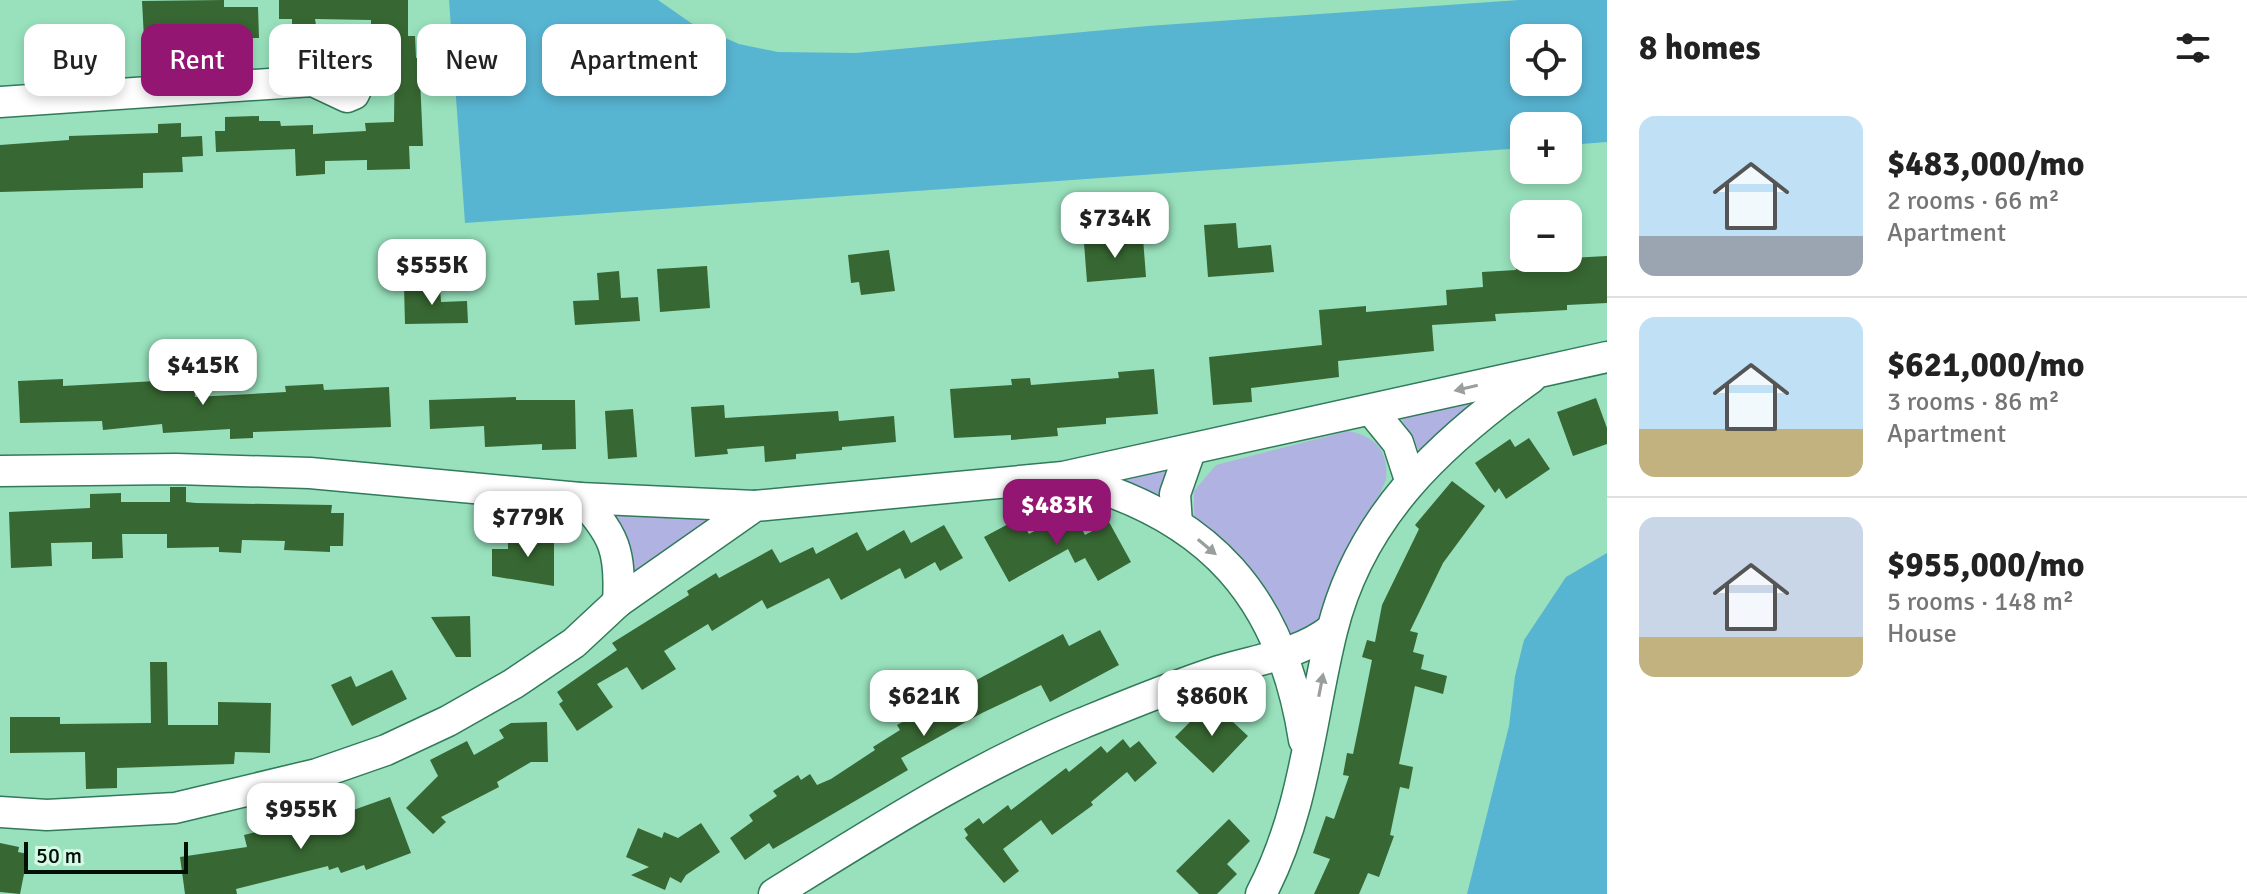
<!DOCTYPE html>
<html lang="en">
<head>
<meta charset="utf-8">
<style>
  :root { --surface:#fff; --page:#f2f2f2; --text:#222; --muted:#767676; --line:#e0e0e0; --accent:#921672 }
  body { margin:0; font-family:Signika,sans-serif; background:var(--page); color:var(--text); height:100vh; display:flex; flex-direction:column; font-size:30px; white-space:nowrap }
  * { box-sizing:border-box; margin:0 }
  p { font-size:26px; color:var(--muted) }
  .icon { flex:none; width:44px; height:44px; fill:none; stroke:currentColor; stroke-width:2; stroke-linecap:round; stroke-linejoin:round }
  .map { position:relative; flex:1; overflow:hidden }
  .side { display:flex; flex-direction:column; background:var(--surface); width:640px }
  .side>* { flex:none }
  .guide { position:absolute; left:24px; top:24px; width:760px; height:72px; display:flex; gap:16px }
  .tools { position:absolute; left:1510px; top:24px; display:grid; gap:16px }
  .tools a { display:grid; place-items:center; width:72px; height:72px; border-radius:16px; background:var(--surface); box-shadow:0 4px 12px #0003; font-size:40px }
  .scale { position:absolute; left:24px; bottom:20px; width:164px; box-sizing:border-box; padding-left:8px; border:4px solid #001007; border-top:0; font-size:22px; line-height:28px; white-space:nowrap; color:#001007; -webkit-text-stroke:6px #d5f9e6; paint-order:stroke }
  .price { position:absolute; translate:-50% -68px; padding:0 18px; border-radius:16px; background:#fff; color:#222; font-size:26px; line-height:52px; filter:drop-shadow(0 2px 4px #0008) }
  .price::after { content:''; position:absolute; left:50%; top:48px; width:24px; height:18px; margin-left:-12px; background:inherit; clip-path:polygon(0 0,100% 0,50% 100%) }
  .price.selected { background:var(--accent); color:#fff }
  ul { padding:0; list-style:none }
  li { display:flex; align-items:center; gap:24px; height:200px; padding:0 32px }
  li+li { border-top:2px solid var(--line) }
  li span { display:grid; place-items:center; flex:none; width:224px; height:160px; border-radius:16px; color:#555 }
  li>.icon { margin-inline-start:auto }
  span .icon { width:96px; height:96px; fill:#fffc; stroke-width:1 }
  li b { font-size:34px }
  h2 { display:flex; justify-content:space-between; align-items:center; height:96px; padding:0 32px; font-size:34px }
  .chip { padding:0 28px; border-radius:16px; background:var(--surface); box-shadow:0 4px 12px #0003; font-size:28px; line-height:72px }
  .chip.selected { background:var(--accent); color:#fff }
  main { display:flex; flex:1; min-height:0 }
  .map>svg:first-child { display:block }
  .green { fill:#b0b3e2 }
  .water { fill:#58b5d2; fill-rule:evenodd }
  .building { fill:#376732 }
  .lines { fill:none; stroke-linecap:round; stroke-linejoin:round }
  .minor-casing { stroke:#317a5a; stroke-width:33 }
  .minor { stroke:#fff; stroke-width:30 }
  .oneway { fill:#999f9c }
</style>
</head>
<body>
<main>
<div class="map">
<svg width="1607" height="894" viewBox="0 0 1607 894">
  <rect width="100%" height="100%" fill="#98e1bc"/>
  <g class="green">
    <polygon points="1474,392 1482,406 1429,450 1418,449 1401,418 1404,410"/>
    <path d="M1348,431C1376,436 1389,452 1386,480L1320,621L1292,636L1194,518V491L1216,465Z"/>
    <polygon points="1167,470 1166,510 1110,481"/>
    <polygon points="618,511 709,514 712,527 631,576 609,521"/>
  </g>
  <g class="water">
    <path d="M449,0H658L691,23L739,44L778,52L856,53L1148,26L1519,0H1607V142L1568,145V126H1524V148L465,223ZM1524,38H1568V82H1524Z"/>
    <polygon points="1607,553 1607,894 1467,894 1509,726 1515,676 1524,640 1566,577"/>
  </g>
  <g class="building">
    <polygon points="224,0 224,7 258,7 259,38 163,40 164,56 145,57 142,1"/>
    <polygon points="279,0 408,0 408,36 415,36 416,58 424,58 425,78 420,78 423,146 409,146 410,169 367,170 367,160 325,161 325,174 296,176 295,149 216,152 215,131 225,131 225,117 259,116 259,121 280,121 281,126 313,125 313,134 366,131 365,123 394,122 395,44 387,45 387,37 371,38 371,20 315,19 316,25 292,26 292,19 279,19"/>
    <polygon points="181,123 181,137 202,136 203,156 182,157 183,172 143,173 143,188 0,192 0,145 69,140 69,136 158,133 158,124"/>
    <polygon points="1236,223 1238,248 1271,245 1274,272 1208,277 1204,225"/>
    <polygon points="1143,238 1146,277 1087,282 1084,243"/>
    <polygon points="889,250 895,291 861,295 859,282 851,283 848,255"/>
    <polygon points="1607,256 1607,303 1567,305 1567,310 1495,314 1496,321 1432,325 1434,351 1338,361 1339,377 1251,388 1252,402 1213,405 1209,357 1322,345 1319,310 1366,306 1366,312 1447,305 1446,290 1483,287 1482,272 1516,270 1515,261"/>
    <polygon points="707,266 710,308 660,312 657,269"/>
    <polygon points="619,271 621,298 638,297 640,321 575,325 573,301 599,300 597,273"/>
    <polygon points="440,285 441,302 467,301 468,323 405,324 404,286"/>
    <polygon points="1154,369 1158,414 1106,418 1106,424 1057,428 1058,436 1011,440 1011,435 954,438 950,389 1012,385 1011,379 1030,378 1031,385 1119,378 1118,372"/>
    <polygon points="63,379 63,386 194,379 195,397 286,392 285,386 323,384 324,390 389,387 391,427 253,432 253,438 230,439 230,429 163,433 162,424 103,430 102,421 20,423 18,381"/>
    <polygon points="516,397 516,400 575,400 576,449 542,450 542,444 485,447 484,426 430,429 429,400"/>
    <polygon points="1596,398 1607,428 1607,444 1573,456 1557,412"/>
    <polygon points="724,405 725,418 838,411 839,421 894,416 896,442 842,447 842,450 796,454 796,459 765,462 764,446 727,449 728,454 695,457 691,407"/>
    <polygon points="633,409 637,457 608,459 605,411"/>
    <polygon points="1529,438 1550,469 1506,499 1499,488 1495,493 1475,463 1510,439 1515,447"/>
    <polygon points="1452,481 1485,506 1443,563 1410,631 1418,633 1413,652 1424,655 1421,669 1447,676 1443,694 1415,686 1399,764 1413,767 1409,789 1400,787 1390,835 1394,836 1379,877 1368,873 1359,894 1314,894 1330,859 1313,853 1326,816 1334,819 1349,776 1343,775 1347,753 1353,754 1359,725 1372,660 1362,657 1367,640 1375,642 1382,605 1419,529 1415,525"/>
    <polygon points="170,487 186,487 186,502 196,503 332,505 331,513 344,513 343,546 330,546 330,552 284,550 285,541 242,540 241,553 219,552 219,547 167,548 167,534 122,534 123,558 92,559 92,542 51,543 52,566 11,568 9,512 90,508 90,494 121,493 121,502 170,502"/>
    <polygon points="1072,510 1085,535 1109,522 1131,562 1098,581 1085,558 1075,563 1068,549 1009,582 984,537 1012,522 1014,527 1022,522 1029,534"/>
    <polygon points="944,525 963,558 940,571 935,562 905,579 900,568 841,600 829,578 767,609 762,600 712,631 708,624 664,651 676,669 642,690 627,667 597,684 613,707 577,731 559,704 563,701 557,692 617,650 612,643 689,595 687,591 716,573 719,578 772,549 780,563 813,547 816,554 857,532 867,551 904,530 911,543"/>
    <polygon points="535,526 554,526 554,586 492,576 492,549 508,549 508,541 535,541"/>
    <polygon points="470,616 471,657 456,657 431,617"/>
    <polygon points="1100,630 1119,665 1050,702 1041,685 982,713 901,758 908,770 773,849 769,843 745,860 730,838 753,821 749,815 777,796 773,791 798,775 801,780 810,774 817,785 831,779 875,750 873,747 900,730 897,725 982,677 1063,634 1069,646"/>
    <polygon points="150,662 167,662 168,725 218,725 218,702 271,703 270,753 235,752 234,764 117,768 117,788 86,789 85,752 10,753 10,717 60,717 60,724 151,723"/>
    <polygon points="392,670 407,699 352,726 331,685 351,676 356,687"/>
    <polygon points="1218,708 1248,736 1213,773 1175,737 1203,709 1211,716"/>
    <polygon points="547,722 548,762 531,762 497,782 499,787 441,817 446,822 433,834 406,808 438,776 430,760 467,741 474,755 504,738 499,730 511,723"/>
    <polygon points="1123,739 1130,748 1139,741 1157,763 1135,782 1127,772 1091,802 1093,805 1052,835 1041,820 1003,849 1019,871 1004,883 965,838 968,835 964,829 979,818 983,824 1008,805 1011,810 1066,768 1069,772 1101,746 1107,753"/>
    <polygon points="390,797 411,853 366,870 364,865 341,873 338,867 329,870 328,866 236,889 237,894 185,894 180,857 247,847 244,835 295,822 297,830"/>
    <polygon points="1229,819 1250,841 1227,864 1237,874 1217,894 1199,894 1176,871"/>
    <polygon points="701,823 720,852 686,875 681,883 670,877 665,890 631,875 649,867 626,857 638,828 662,838 664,832 678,838"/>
    <polygon points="0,843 19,847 18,852 28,854 20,894 0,892"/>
  </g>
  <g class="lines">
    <defs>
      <g id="minor">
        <polyline points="0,102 313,81 339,63 353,66 361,79 354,94 347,97 313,81"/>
        <polyline points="1372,411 1398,443 1410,480"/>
        <polyline points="0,471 176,469 310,473 580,498 755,506"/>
        <path d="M1070,479C1209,516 1282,597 1304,740"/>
        <path d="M580,498C615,534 621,553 618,602"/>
        <polyline points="1177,524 1175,494 1190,451"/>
        <polyline points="0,812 47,815 175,808 317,774 386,750 448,721 513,684 574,643 618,602 755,506 1063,477 1607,357"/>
        <path d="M774,894C874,832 973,768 1083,723C1127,705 1173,686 1219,671C1258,659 1299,655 1332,629"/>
        <path d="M1261,894C1305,811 1310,720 1332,631C1360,517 1439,444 1531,378"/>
      </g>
    </defs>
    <use href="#minor" class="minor-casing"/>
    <use href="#minor" class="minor"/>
  </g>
  <defs><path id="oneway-solid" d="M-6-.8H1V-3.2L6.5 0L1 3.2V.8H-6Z" transform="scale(2)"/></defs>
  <g class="oneway">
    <use href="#oneway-solid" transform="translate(1466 388) rotate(167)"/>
    <use href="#oneway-solid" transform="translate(1207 547) rotate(40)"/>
    <use href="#oneway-solid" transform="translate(1321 685) rotate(-79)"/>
  </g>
</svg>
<div class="tools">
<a><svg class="icon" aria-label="locate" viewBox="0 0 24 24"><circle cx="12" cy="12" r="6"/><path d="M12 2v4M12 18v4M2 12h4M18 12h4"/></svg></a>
<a>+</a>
<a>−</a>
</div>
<div class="scale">50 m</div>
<b class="price" style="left:1115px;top:260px">$734K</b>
<b class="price" style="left:432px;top:307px">$555K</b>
<b class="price" style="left:203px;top:407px">$415K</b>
<b class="price selected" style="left:1057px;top:547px">$483K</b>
<b class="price" style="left:528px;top:559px">$779K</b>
<b class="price" style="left:924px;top:738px">$621K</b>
<b class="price" style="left:1212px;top:738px">$860K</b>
<b class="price" style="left:301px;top:851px">$955K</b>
<div class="guide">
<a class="chip">Buy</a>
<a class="chip selected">Rent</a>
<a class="chip">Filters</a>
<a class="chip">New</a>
<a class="chip">Apartment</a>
</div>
</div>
<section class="side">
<h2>8 homes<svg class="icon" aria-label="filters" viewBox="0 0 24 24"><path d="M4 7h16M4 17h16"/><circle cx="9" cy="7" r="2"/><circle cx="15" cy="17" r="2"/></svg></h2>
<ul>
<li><span style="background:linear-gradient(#bfe0f5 75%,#9aa5b1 0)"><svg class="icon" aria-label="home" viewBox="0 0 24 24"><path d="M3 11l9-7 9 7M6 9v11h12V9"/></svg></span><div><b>$483,000/mo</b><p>2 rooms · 66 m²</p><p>Apartment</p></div></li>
<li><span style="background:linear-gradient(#bfe0f5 70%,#c2b280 0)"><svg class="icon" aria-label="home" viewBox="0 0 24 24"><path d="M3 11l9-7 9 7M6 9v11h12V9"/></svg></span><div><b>$621,000/mo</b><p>3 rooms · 86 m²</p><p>Apartment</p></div></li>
<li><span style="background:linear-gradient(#c9d6e8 75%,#c2b280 0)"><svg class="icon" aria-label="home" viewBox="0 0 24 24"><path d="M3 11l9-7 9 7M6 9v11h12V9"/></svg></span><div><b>$955,000/mo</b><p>5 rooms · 148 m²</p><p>House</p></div></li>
</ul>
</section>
</main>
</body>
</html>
